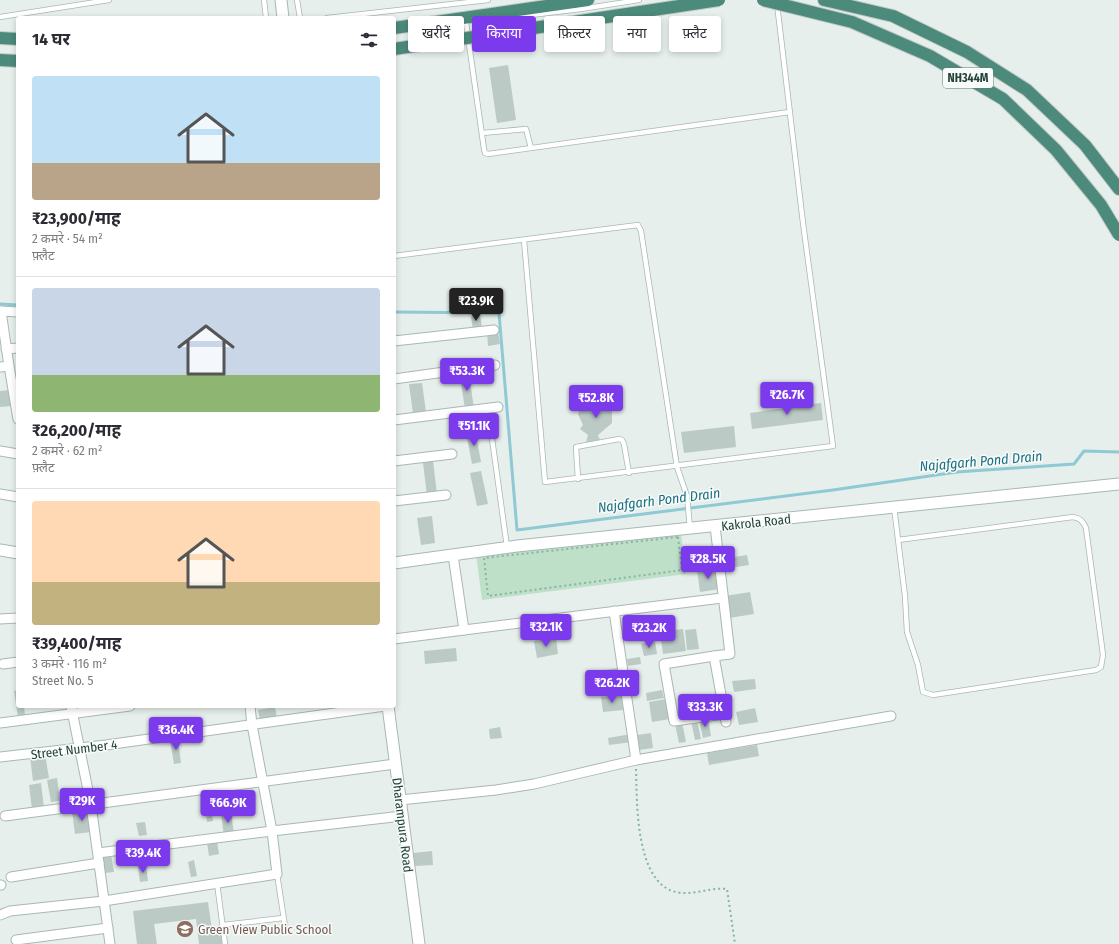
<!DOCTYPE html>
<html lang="hi">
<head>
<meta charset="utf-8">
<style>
  :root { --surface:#fff; --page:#f7f7f7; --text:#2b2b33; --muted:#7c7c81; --line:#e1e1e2; --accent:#7c3aed }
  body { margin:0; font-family:"Fira Sans Condensed","Noto Sans Devanagari",sans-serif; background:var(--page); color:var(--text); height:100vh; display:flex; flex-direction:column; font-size:15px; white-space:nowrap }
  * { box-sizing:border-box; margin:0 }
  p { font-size:13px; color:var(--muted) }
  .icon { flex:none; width:22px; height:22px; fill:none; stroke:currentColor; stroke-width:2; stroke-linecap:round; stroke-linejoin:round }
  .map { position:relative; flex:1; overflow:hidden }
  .details { position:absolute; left:16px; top:16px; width:380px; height:692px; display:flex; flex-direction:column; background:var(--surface); border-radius:4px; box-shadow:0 2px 6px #0003 }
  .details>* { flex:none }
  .top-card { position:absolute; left:408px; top:16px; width:380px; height:36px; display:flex; gap:8px }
  .price { position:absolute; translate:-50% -34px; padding:0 9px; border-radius:4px; background:var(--accent); color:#fff; font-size:13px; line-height:26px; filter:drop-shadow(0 1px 2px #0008) }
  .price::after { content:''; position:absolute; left:50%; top:24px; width:12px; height:9px; margin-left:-6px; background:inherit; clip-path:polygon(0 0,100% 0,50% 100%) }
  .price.active { background:#222; color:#fff }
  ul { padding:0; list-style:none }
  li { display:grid; align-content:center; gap:8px; height:212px; padding:0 16px }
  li+li { border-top:1px solid var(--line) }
  li span { display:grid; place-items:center; height:124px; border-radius:4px; color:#555 }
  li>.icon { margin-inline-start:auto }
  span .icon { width:72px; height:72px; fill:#fffc; stroke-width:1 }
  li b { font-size:17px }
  h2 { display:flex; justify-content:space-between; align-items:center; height:48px; padding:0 16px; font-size:17px }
  .tag { padding:0 14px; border-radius:4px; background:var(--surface); box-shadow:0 2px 6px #0003; font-size:14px; line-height:36px }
  .tag.active { background:var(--accent); color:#fff }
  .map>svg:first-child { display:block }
  .green { fill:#bfe0c8 }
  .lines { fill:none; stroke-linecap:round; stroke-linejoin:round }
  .stream { stroke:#8ec9d4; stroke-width:3 }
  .building { fill:#bbcac4 }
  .service-casing { stroke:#a8b8b2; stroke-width:6 }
  .minor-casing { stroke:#a8b8b2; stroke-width:11 }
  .tertiary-casing { stroke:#a8b8b2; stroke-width:13 }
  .trunk-casing { stroke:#c2cac8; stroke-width:14 }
  .path { stroke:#86b3a5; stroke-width:2; stroke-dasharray:2 3; stroke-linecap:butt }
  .service { stroke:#fff; stroke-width:4.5 }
  .minor { stroke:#fff; stroke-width:9 }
  .tertiary { stroke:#fff; stroke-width:11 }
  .trunk { stroke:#4c8a7c; stroke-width:12 }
  .trunk-bridge-casing { stroke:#c2cac8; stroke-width:14; stroke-linecap:butt }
  .trunk-bridge { stroke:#4c8a7c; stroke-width:12 }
  .labels { text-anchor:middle; stroke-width:3; stroke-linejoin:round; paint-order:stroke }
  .shield { fill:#f7fbf9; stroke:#637a73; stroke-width:1 }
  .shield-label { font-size:12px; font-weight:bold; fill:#24423a }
  .street-label { font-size:13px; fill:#24423a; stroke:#f7fbf9 }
  .education-label { font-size:13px; fill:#785e54; stroke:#f7fbf9; text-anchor:start }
  .water-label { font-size:14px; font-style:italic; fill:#1c6f80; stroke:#f7fbf9 }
</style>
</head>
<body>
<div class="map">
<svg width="1119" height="944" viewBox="0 0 1119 944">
  <rect width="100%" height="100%" fill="#e6efeb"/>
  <polygon class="green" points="681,534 686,574 482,600 476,554"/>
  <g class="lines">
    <g class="stream">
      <polyline points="0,304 18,305"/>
      <polyline points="394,312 499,313 517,530 833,490 957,472 1074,464 1084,451 1119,452"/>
    </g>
  </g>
  <g class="building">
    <polygon points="508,65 516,120 497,123 489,68"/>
    <polygon points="480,315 482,328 473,330 471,317"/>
    <polygon points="498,332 500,344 488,346 487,333"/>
    <polygon points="469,376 474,408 465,409 460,377"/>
    <polygon points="422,383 426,412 413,414 409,384"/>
    <polygon points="10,390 12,406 0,407 0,391"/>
    <polygon points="593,398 602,401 603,405 612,403 612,423 598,435 600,440 586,442 588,435 580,429 583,425 578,414 580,409 588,407 587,403"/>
    <polygon points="821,403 823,420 752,429 750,413"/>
    <polygon points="734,426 736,447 684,453 681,432"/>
    <polygon points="475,430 481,462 472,464 466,432"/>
    <polygon points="433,461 437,494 427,496 423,463"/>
    <polygon points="481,471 488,504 477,506 470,473"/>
    <polygon points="432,516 435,543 421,545 417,518"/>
    <polygon points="747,555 749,565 724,569 722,559"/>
    <polygon points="717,567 720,589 700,592 697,570"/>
    <polygon points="750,592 754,614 729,618 725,596"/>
    <polygon points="683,629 686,651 663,654 660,632"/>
    <polygon points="696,629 699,649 687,650 685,630"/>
    <polygon points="556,638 558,654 537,658 534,641"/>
    <polygon points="655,641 657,654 644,656 641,644"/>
    <polygon points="456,648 457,661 425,664 424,651"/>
    <polygon points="640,657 641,664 628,666 627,659"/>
    <polygon points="619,668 620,678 606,680 605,670"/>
    <polygon points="755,679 756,689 734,692 732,681"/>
    <polygon points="18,690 18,706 24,706 25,716 18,717 14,691"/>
    <polygon points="662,690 664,698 647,701 646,693"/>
    <polygon points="621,695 623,710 603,712 601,697"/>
    <polygon points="666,699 670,719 652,722 649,702"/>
    <polygon points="275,707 277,718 260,721 258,710"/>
    <polygon points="755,708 758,722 739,725 736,712"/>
    <polygon points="708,718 711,736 703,738 699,720"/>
    <polygon points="697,720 701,739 695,740 691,721"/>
    <polygon points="682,722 686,742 679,743 675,724"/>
    <polygon points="500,727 502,738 490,739 489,729"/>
    <polygon points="651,733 653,748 639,750 637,735"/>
    <polygon points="631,734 632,742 609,745 608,738"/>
    <polygon points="178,739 181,763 174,764 170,740"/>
    <polygon points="757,745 759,756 709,765 707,753"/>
    <polygon points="45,754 49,778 33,781 30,756"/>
    <polygon points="57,778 60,801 51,802 47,780"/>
    <polygon points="41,783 44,808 32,809 29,785"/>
    <polygon points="204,796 209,796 213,821 207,822"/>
    <polygon points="88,809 91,832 75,834 72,811"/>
    <polygon points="231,812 234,834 224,836 221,814"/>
    <polygon points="145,822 147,835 139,836 136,823"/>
    <polygon points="217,841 219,854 209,856 207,843"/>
    <polygon points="432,851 433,865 414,866 413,853"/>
    <polygon points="111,854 114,872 105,873 102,856"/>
    <polygon points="194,860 197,876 191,877 188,862"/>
    <polygon points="146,865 148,881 140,882 138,867"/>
    <polygon points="208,902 212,930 221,929 223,944 199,944 196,919 154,924 157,944 137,944 133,911"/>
  </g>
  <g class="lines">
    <defs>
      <g id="service">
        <polyline points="264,0 266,18"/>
        <polyline points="297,0 300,18"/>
        <polyline points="0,17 109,0"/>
        <polyline points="327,18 488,0"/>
        <polyline points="490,20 581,9 639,0"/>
        <polyline points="466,23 484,149 485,153 488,154 790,112"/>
        <polyline points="482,133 526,129 531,148"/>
        <polyline points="524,240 545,482 833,446 803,223 777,4"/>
        <polyline points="394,256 638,225 641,231 677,467 687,496 690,528"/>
        <polyline points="490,424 507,547"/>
        <polyline points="578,479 576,447 619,439 622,440 624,444 629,473"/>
        <path d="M894,507L905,596L907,632L918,665L923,692L933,695L1096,670L1101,667L1103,655L1086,528C1083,521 1080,518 1073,517L898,540"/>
        <polyline points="277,874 285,926"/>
        <polyline points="217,883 225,944"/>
        <polyline points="223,925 283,918"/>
      </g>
      <g id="minor">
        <polyline points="0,311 18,312"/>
        <polyline points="1,311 9,366"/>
        <polyline points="394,341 494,330"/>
        <polyline points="6,349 18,348"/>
        <polyline points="0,367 9,366 18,419"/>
        <polyline points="394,379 495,365"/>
        <polyline points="394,420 498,407"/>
        <polyline points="0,451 18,454"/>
        <polyline points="394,461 452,454"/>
        <polyline points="0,494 18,497"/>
        <polyline points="394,501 446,495"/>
        <polyline points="715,526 730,654 714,656 726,722"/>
        <polyline points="453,555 464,630 722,598"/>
        <polyline points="614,611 636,760 891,716"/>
        <polyline points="0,619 18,618"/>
        <polyline points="394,639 464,630"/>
        <polyline points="714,656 664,664 674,721 724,714"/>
        <polyline points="3,664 18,662"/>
        <polyline points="71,706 91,805 110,944"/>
        <polyline points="0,723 130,706"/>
        <polyline points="0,757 106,745 385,706"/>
        <polyline points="400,800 496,790 534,784 636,760"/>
        <polyline points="5,816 395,764"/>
        <polyline points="98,853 272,831 402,816"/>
        <polyline points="11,877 99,863"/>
        <polyline points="0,885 1,885"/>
        <polyline points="0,915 10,911 104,901 277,874 272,831 252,725 250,706"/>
        <polyline points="16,940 108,928"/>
      </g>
      <g id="tertiary">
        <polyline points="281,0 283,18"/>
        <polyline points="0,550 18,553"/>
        <polyline points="394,563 517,546 1119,484"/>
        <polyline points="388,706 419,944"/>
      </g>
      <g id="trunk">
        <polyline points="824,0 893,16 967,52 1027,90 1085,145 1119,189"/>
        <polyline points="394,28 588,0"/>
        <polyline points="0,38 18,39"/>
        <polyline points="0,60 18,61"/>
      </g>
    </defs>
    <use href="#service" class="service-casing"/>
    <use href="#minor" class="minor-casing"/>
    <use href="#tertiary" class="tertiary-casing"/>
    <use href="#trunk" class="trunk-casing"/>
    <g class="path">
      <polygon points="678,537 682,570 488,596 484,558"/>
      <path d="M636,769C637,801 635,883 676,892C693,896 710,887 727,889L735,944"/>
    </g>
    <use href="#service" class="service"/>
    <use href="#minor" class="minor"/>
    <use href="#tertiary" class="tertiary"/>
    <use href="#trunk" class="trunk"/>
    <defs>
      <g id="trunk-bridge">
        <polyline points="763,0 852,22 930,56 1003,99 1056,150 1101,205 1119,235"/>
        <polyline points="394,49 719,0"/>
      </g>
    </defs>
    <use href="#trunk-bridge" class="trunk-bridge-casing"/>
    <use href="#trunk-bridge" class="trunk-bridge"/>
  </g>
  <defs>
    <symbol id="school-disc" viewBox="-11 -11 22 22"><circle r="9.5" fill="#8d6e63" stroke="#f7fbf9"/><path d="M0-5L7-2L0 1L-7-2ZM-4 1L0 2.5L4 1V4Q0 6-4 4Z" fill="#fff"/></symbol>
  </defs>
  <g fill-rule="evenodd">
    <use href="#school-disc" x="175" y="919" width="20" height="20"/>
  </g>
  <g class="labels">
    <rect class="shield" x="943" y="68" width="50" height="20" rx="3"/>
    <g class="shield-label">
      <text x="968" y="82">NH344M</text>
    </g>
    <g class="street-label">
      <text transform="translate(756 522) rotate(-6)" y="5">Kakrola Road</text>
      <text transform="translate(74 749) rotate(-7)" y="5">Street Number 4</text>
      <text transform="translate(403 825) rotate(83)" y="5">Dharampura Road</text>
    </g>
    <g class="education-label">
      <text x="198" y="934">Green View Public School</text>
    </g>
    <g class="water-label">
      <text transform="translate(981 461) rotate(-5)" y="5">Najafgarh Pond Drain</text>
      <text transform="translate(659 500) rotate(-7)" y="5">Najafgarh Pond Drain</text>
    </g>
  </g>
</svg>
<b class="price active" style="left:476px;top:322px">₹23.9K</b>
<b class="price" style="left:467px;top:392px">₹53.3K</b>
<b class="price" style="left:787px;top:416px">₹26.7K</b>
<b class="price" style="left:596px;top:419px">₹52.8K</b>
<b class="price" style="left:474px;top:447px">₹51.1K</b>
<b class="price" style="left:708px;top:580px">₹28.5K</b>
<b class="price" style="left:546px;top:648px">₹32.1K</b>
<b class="price" style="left:649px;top:649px">₹23.2K</b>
<b class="price" style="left:612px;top:704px">₹26.2K</b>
<b class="price" style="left:705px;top:728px">₹33.3K</b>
<b class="price" style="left:176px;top:751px">₹36.4K</b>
<b class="price" style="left:82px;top:822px">₹29K</b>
<b class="price" style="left:228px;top:824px">₹66.9K</b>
<b class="price" style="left:143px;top:874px">₹39.4K</b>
<div class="top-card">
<a class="tag">खरीदें</a>
<a class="tag active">किराया</a>
<a class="tag">फ़िल्टर</a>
<a class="tag">नया</a>
<a class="tag">फ़्लैट</a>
</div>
<section class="details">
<h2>14 घर<svg class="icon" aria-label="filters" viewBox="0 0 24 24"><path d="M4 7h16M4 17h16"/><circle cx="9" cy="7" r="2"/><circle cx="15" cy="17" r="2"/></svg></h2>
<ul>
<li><span style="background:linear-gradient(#bfe0f5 70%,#b9a48a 0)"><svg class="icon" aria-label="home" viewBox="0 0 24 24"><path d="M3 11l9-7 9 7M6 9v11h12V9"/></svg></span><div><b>₹23,900/माह</b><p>2 कमरे · 54 m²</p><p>फ़्लैट</p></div></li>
<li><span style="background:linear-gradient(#c9d6e8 70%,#8fb573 0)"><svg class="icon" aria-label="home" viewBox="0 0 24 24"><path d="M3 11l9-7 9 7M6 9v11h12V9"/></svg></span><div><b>₹26,200/माह</b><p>2 कमरे · 62 m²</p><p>फ़्लैट</p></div></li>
<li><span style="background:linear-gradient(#ffd9b3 65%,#c2b280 0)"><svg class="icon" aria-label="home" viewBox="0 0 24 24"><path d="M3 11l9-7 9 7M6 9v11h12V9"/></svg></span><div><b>₹39,400/माह</b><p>3 कमरे · 116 m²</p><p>Street No. 5</p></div></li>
</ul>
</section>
</div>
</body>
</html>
